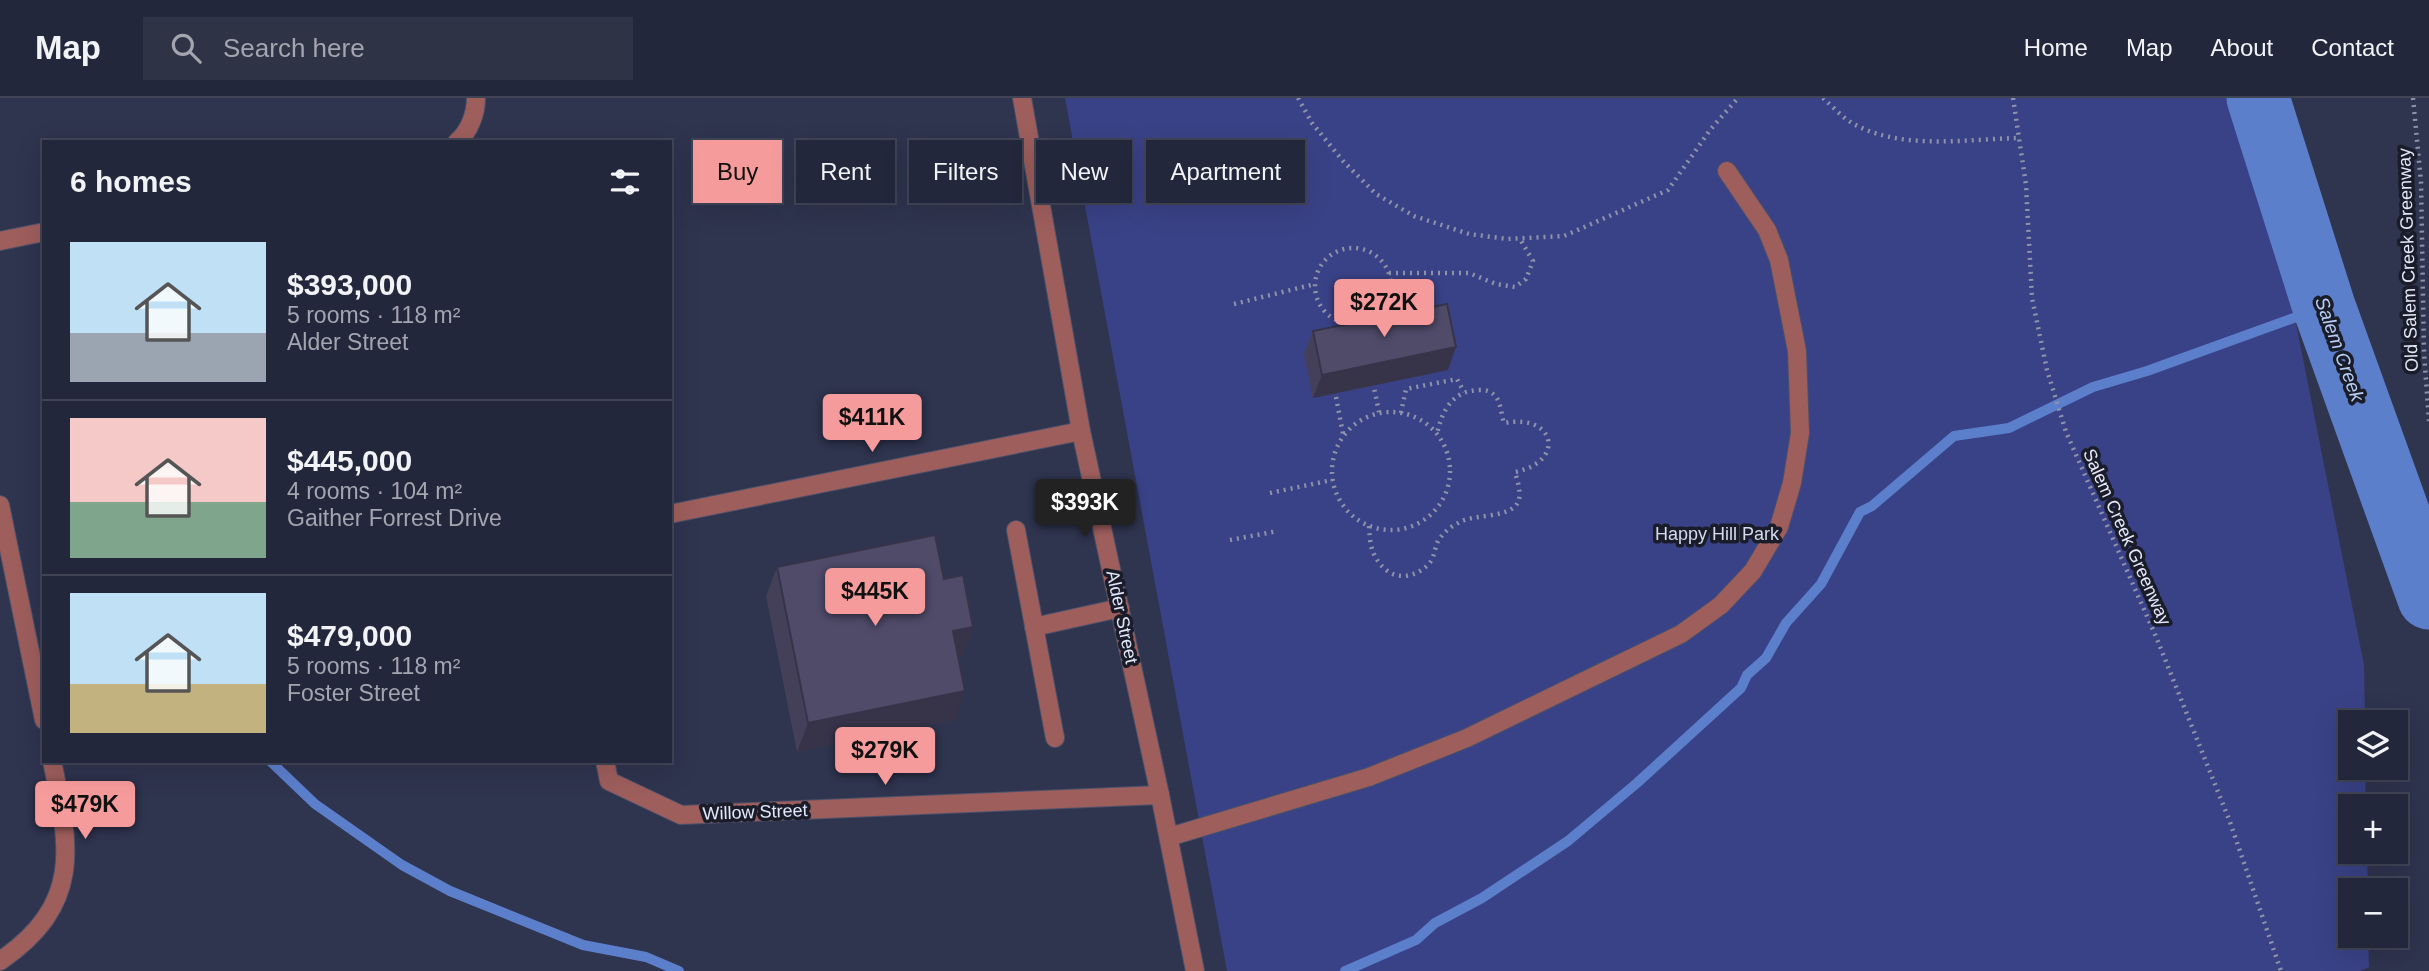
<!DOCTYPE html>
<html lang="en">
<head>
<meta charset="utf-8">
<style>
  :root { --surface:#23273b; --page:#2f3346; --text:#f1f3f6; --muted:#a3a5af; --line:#404455; --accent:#f59b9b }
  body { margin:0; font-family:Helvetica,sans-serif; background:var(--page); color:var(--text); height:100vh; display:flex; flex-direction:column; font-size:26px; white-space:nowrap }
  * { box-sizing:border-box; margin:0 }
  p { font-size:23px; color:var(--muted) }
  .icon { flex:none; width:38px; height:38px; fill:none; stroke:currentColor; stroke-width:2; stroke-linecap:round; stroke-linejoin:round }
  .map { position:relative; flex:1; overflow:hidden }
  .drawer { position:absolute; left:42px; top:42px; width:630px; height:623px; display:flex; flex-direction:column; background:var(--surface); border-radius:0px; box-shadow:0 7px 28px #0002,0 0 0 2px var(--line) }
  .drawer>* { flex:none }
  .banner { position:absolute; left:693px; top:42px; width:665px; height:63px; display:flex; gap:14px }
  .tools { position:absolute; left:2338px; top:612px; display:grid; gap:14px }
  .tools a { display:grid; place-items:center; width:70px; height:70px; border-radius:0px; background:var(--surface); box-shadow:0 7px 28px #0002,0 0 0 2px var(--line); font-size:35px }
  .price { position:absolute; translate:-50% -60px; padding:0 16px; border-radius:7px; background:var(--accent); color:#111; font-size:23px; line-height:46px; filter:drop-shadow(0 2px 4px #0008) }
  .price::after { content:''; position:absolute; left:50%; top:42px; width:21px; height:16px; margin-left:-10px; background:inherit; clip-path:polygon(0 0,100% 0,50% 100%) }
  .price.active { background:#222; color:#fff }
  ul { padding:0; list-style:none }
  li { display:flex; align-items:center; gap:21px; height:175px; padding:0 28px }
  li+li { border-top:2px solid var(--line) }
  li span { display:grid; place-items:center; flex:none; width:196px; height:140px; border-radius:0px; color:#555 }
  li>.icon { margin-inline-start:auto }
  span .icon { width:84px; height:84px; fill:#fffc; stroke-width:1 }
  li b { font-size:30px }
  h2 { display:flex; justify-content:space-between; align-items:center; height:84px; padding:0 28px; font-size:30px }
  .chip { padding:0 24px; border-radius:0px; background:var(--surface); box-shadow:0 7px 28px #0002,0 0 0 2px var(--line); font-size:24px; line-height:63px }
  .chip.active { background:var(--accent); color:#111 }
  header { display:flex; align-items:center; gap:42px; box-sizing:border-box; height:98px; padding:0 35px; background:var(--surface); border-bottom:2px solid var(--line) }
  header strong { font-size:33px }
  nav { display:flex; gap:38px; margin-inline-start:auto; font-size:24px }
  .search { width:490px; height:63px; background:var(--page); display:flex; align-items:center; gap:18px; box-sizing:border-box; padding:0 24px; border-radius:0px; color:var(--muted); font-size:26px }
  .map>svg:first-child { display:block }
  .green { fill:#3a4287 }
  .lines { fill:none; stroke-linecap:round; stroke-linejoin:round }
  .stream { stroke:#5c7fcc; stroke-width:10 }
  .river { stroke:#5c7fcc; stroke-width:63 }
  .minor-casing { stroke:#4c516a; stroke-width:20 }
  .path { stroke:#8f93aa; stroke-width:4.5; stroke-dasharray:2 5; stroke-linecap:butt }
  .minor { stroke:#9d5e5c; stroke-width:18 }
  .wall { fill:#44405a }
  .shaded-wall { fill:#37344a }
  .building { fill:#4f4b69; stroke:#37344a; stroke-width:2 }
  .labels { text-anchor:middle; stroke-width:7; stroke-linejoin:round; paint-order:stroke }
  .street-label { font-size:18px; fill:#e4e8fa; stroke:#1a1d29 }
  .park-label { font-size:18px; fill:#d5daf0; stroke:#1a1d29 }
  .water-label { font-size:19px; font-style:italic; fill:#bacff8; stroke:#1a1d29 }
</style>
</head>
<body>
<header>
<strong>Map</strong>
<div class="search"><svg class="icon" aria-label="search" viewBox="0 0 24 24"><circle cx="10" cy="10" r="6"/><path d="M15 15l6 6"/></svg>Search here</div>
<nav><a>Home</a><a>Map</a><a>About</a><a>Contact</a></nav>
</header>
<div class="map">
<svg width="2429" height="873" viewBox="0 0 2429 873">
  <rect width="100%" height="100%" fill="#2f344f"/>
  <polygon class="green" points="1065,0 2251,0 2364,567 2365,625 2350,625 2350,670 2365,670 2366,709 2350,709 2350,754 2367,754 2368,793 2350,793 2350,838 2368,838 2369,869 2360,873 1227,873"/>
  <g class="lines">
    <g class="stream">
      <polyline points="270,663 315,706 402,767 450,793 583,847 646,859 679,873"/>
      <polyline points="1345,873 1416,842 1435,825 1482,800 1568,743 1637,685 1741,590 1747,577 1766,560 1786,525 1821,486 1860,414 1872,408 1954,338 2009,330 2093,289 2147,273 2324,209"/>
    </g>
    <polyline class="river" points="2258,0 2324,209 2429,500"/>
    <defs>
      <g id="minor">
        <polyline points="1022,0 1081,333 1160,697 1195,873"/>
        <path d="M457,44C469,34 476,16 476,0"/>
        <polyline points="0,143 44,134"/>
        <polyline points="0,407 44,622"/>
        <polyline points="670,416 1081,333"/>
        <polyline points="1016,432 1055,640"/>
        <polyline points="1034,529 1120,510"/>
        <polyline points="605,663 609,683 681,717 1160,697"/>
        <polyline points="1169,739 1369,679 1467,640 1681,536 1721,507 1753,473 1779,429 1792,385 1800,335 1797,253 1779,162 1767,132 1727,73"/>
        <path d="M0,863C83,806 70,749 52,663"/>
      </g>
    </defs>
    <use href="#minor" class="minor-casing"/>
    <g class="path">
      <polyline points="1298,0 1312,25 1343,63 1376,96 1414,118 1469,136 1508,141 1564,138 1668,92 1710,32 1738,0"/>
      <path d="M1823,0C1832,8 1842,19 1852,25C1901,53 1965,41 2019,40"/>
      <polyline points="2013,0 2026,87 2032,200 2047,272 2066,334 2157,541 2230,724 2281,873"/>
      <polyline points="2413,0 2421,84 2424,255 2429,323"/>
      <circle cx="1353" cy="188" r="38"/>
      <polyline points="1389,175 1469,175 1496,186 1515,189 1526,181 1533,163 1520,141"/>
      <polyline points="1234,206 1315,186"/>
      <polyline points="1373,285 1379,314"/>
      <polyline points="1336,299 1343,336"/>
      <circle cx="1391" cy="373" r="59"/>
      <polyline points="1401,315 1406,291 1457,281 1464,294"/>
      <polyline points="1270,395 1332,382"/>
      <path d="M1369,428C1370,446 1371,458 1385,471C1399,484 1421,477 1431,463C1435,456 1435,449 1438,443C1443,435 1450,429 1458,425C1473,416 1502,420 1514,409C1524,401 1518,385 1515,374C1566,364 1556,315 1504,325C1501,316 1501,304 1495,298C1491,293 1486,292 1480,292C1453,292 1442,312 1437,336"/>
      <polyline points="1230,442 1278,433"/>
    </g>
    <use href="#minor" class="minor"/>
  </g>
  <g class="wall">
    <polygon points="1313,233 1448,272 1313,300 1304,256"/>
    <polygon points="777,469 944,481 973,529 963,558 959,559 955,622 797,654 766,498"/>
  </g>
  <g class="shaded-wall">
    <polygon points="1456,249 1448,272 1313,300 1322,277"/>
    <polygon points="973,529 963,558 943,563 953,533"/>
    <polygon points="965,593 955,622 797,654 808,625"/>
  </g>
  <g class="building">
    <polygon points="1447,206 1456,249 1322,277 1313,233"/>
    <polygon points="935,437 944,481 963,477 973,529 953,533 965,593 808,625 777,469"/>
  </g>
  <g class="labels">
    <g class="street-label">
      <text transform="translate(2408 162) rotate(-92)" y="6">Old Salem Creek Greenway</text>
      <text transform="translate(2127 439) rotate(66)" y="6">Salem Creek Greenway</text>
      <text transform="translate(1122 519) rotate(78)" y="6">Alder Street</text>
      <text transform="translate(755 714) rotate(-2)" y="6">Willow Street</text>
    </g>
    <g class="park-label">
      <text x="1717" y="442">Happy Hill Park</text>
    </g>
    <g class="water-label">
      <text transform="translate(2340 251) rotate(70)" y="7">Salem Creek</text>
    </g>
  </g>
</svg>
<div class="tools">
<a><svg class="icon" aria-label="layers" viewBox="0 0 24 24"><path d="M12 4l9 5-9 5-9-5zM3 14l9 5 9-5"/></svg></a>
<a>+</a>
<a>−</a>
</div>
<b class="price" style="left:1384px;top:241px">$272K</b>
<b class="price" style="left:872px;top:356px">$411K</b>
<b class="price active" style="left:1085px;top:441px">$393K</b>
<b class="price" style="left:875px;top:530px">$445K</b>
<b class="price" style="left:885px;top:689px">$279K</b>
<b class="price" style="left:85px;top:743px">$479K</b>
<div class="banner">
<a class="chip active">Buy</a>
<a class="chip">Rent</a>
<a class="chip">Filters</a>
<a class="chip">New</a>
<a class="chip">Apartment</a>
</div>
<section class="drawer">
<h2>6 homes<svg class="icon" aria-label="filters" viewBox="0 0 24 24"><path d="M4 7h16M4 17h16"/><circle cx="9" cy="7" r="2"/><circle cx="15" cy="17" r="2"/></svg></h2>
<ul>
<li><span style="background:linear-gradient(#bfe0f5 65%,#9aa5b1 0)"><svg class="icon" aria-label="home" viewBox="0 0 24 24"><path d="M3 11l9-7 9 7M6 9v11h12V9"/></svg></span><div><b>$393,000</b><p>5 rooms · 118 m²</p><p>Alder Street</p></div></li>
<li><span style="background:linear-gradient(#f6c9c9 60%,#7fa58c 0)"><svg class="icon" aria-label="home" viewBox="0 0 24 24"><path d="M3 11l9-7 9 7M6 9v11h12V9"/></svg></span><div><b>$445,000</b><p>4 rooms · 104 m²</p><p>Gaither Forrest Drive</p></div></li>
<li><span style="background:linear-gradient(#bfe0f5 65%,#c2b280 0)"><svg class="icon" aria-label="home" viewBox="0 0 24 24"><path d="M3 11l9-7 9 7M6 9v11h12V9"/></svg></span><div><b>$479,000</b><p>5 rooms · 118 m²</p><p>Foster Street</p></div></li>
</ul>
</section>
</div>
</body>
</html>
